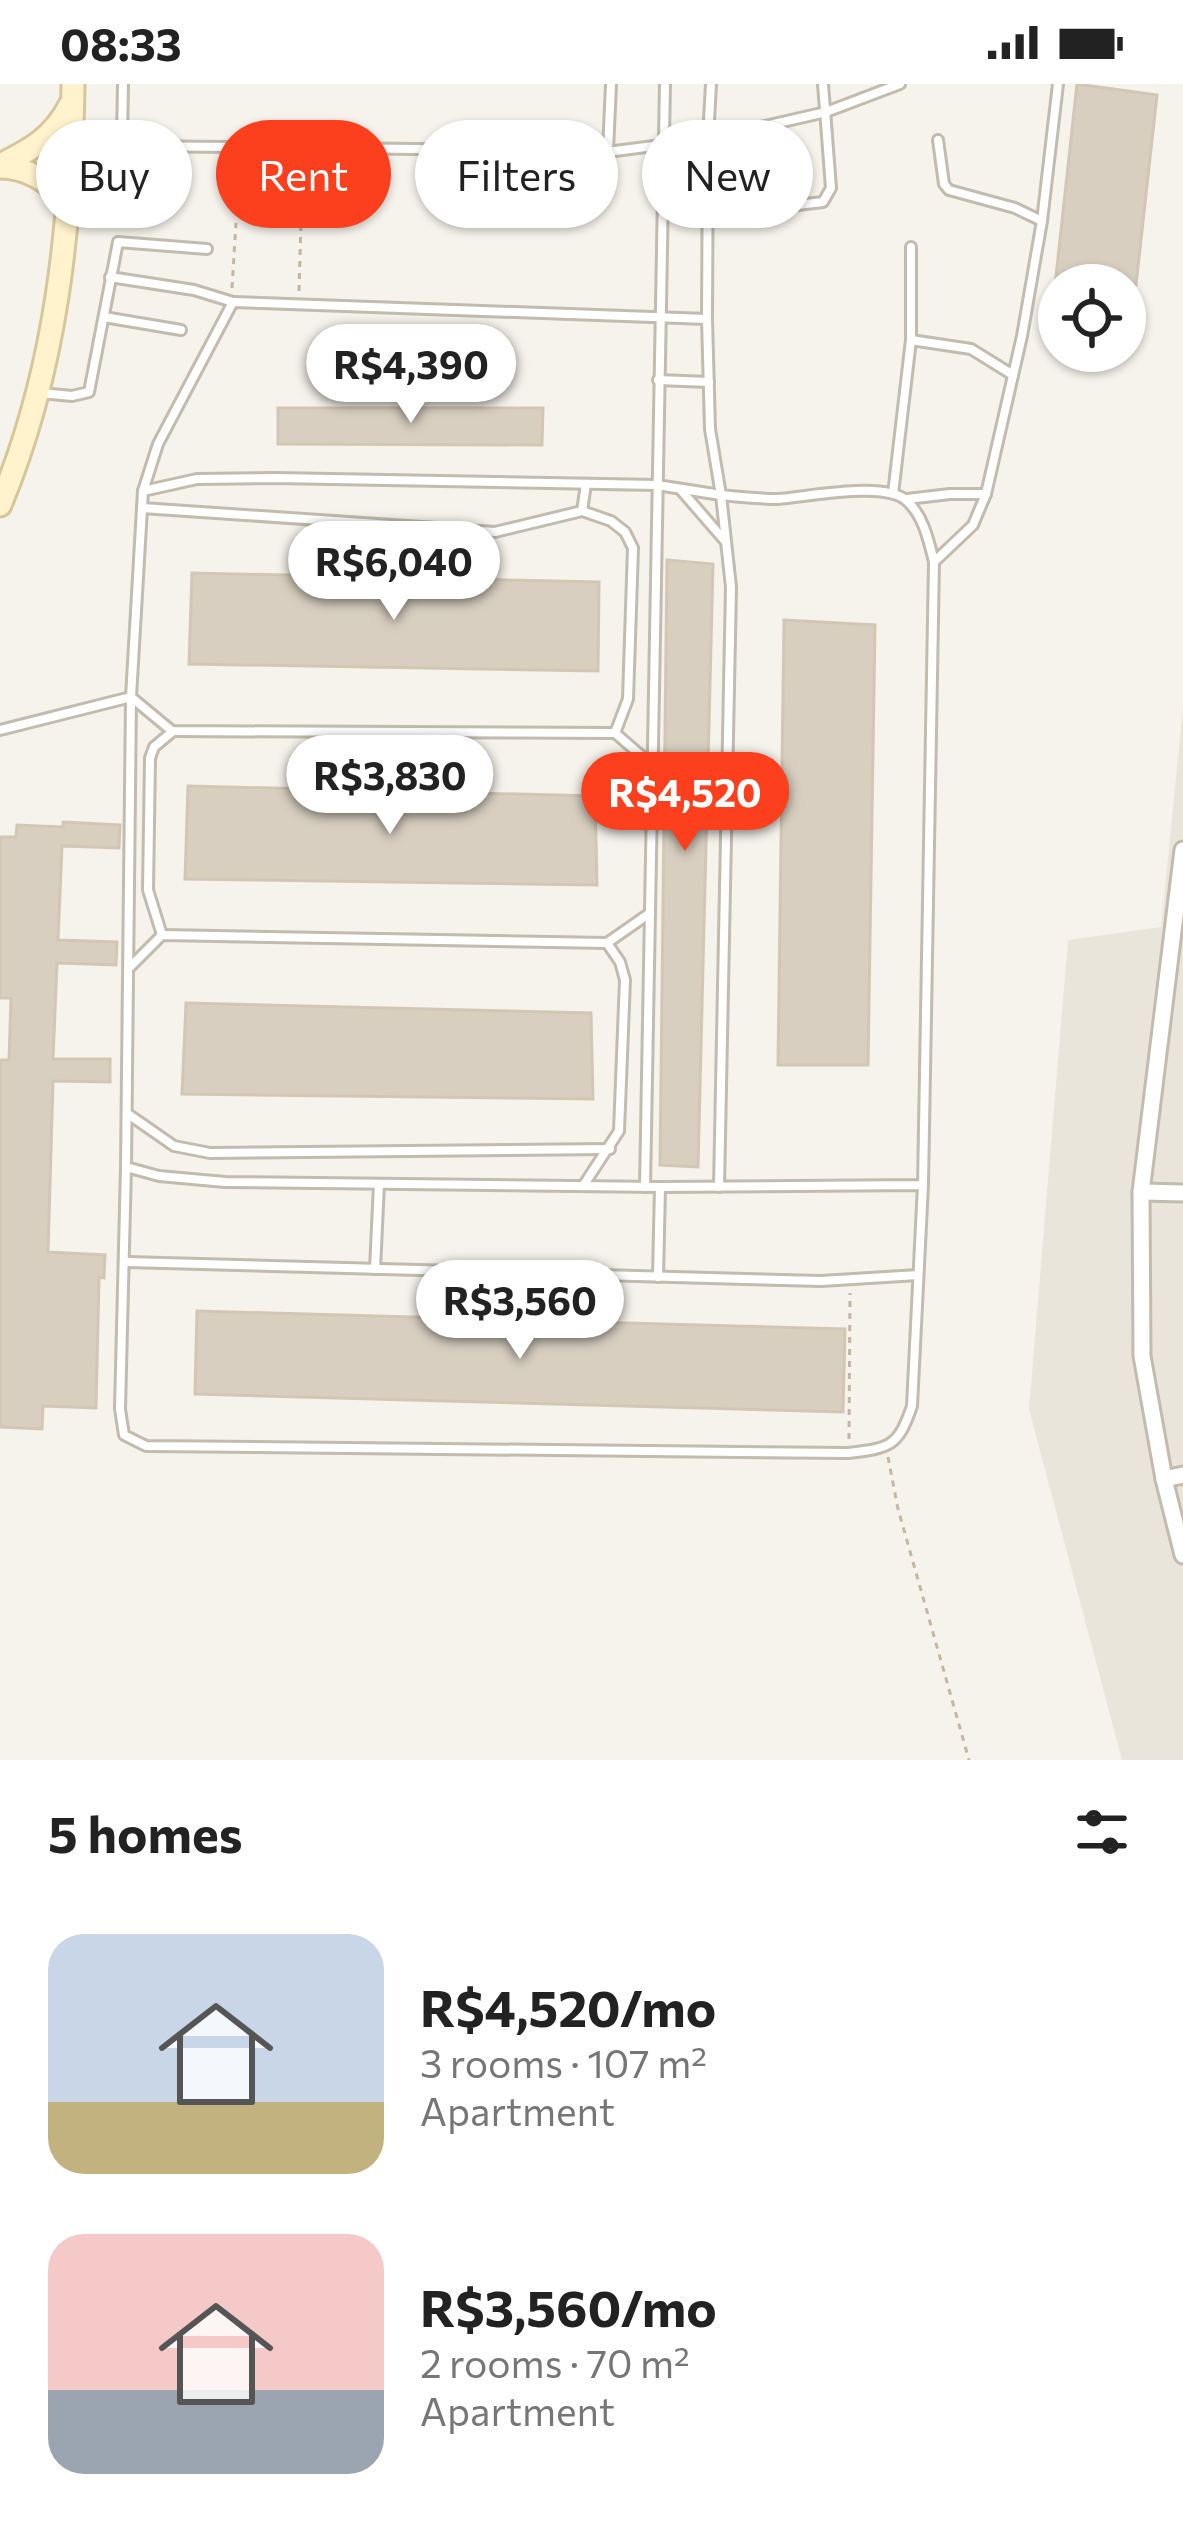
<!DOCTYPE html>
<html lang="en">
<head>
<meta charset="utf-8">
<style>
  :root { --surface:#fff; --page:#f2f2f2; --text:#222; --muted:#767676; --accent:#fc3f1d }
  body { margin:0; font-family:Commissioner,sans-serif; background:var(--page); color:var(--text); height:100vh; display:flex; flex-direction:column; font-size:45px; white-space:nowrap }
  * { box-sizing:border-box; margin:0 }
  p { font-size:39px; color:var(--muted) }
  .icon { flex:none; width:66px; height:66px; fill:none; stroke:currentColor; stroke-width:2; stroke-linecap:round; stroke-linejoin:round }
  .map { position:relative; height:1676px; overflow:hidden }
  .side { display:flex; flex-direction:column; background:var(--surface); flex:1 }
  .side>* { flex:none }
  .hud { position:absolute; left:36px; top:36px; width:1113px; height:108px; display:flex; gap:24px }
  .buttons { position:absolute; left:1038px; top:180px; display:grid; gap:24px }
  .buttons a { display:grid; place-items:center; width:108px; height:108px; border-radius:50%; background:var(--surface); box-shadow:0 3px 9px #0004; font-size:60px }
  .price { position:absolute; translate:-50% -102px; padding:0 27px; border-radius:42px; background:#fff; color:#222; font-size:39px; line-height:78px; filter:drop-shadow(0 3px 6px #0008) }
  .price::after { content:''; position:absolute; left:50%; top:72px; width:36px; height:27px; margin-left:-18px; background:inherit; clip-path:polygon(0 0,100% 0,50% 100%) }
  .price.selected { background:var(--accent); color:#fff }
  ul { padding:0; list-style:none }
  li { display:flex; align-items:center; gap:36px; height:300px; padding:0 48px }
  li span { display:grid; place-items:center; flex:none; width:336px; height:240px; border-radius:36px; color:#555 }
  li>.icon { margin-inline-start:auto }
  span .icon { width:144px; height:144px; fill:#fffc; stroke-width:1 }
  li b { font-size:51px }
  h2 { display:flex; justify-content:space-between; align-items:center; height:144px; padding:0 48px; font-size:51px }
  .pill { padding:0 42px; border-radius:54px; background:var(--surface); box-shadow:0 3px 9px #0004; font-size:42px; line-height:108px }
  .pill.selected { background:var(--accent); color:#fff }
  .status { display:flex; justify-content:space-between; align-items:center; height:84px; padding:0 60px; background:var(--surface); direction:ltr }
  .status svg { height:33px; fill:currentColor }
  .map>svg:first-child { display:block }
  .residential { fill:#eae5da }
  .building { fill:#d8cfc1; stroke:#d3c7b4; stroke-width:3 }
  .lines { fill:none; stroke-linecap:round; stroke-linejoin:round }
  .lane-casing { stroke:#c2bbae; stroke-width:14 }
  .street-casing { stroke:#c2bbae; stroke-width:21 }
  .secondary-casing { stroke:#d6c79b; stroke-width:27 }
  .path { stroke:#c4b79f; stroke-width:3; stroke-dasharray:6 6; stroke-linecap:butt }
  .lane { stroke:#fff; stroke-width:8 }
  .street { stroke:#fff; stroke-width:15 }
  .secondary { stroke:#fff3cd; stroke-width:21 }
</style>
</head>
<body>
<div class="status"><b>08:33</b><svg viewBox="0 0 49 12"><path d="M0 12V9h3v3zM5 12V6h3v6zM10 12V3h3v9zM15 12V0h3v12zM26 1h20v11H26zM47 4h2v5h-2z"/></svg></div>
<div class="map">
<svg width="1183" height="1676" viewBox="0 0 1183 1676">
  <rect width="100%" height="100%" fill="#f6f3ec"/>
  <polygon class="residential" points="1183,624 1183,1676 1122,1676 1029,1325 1068,856 1161,843"/>
  <g class="building">
    <polygon points="1077,0 1157,11 1136,201 1055,201"/>
    <polygon points="278,324 543,324 542,361 278,360"/>
    <polygon points="667,476 713,480 698,1083 660,1081"/>
    <polygon points="192,489 599,498 598,587 189,580"/>
    <polygon points="784,536 875,541 868,981 778,981"/>
    <polygon points="188,702 595,712 597,801 185,795"/>
    <polygon points="63,738 120,741 119,764 62,762 58,856 117,858 116,881 57,879 53,975 110,975 110,998 53,997 48,1168 105,1171 104,1194 99,1193 96,1324 43,1322 42,1345 0,1343 0,976 9,976 11,914 0,914 0,753 16,753 17,741 63,743"/>
    <polygon points="186,919 591,929 593,1015 182,1010"/>
    <polygon points="197,1227 845,1245 843,1328 195,1310"/>
  </g>
  <g class="lines">
    <defs>
      <g id="lane">
        <polyline points="938,56 944,100 949,106 1015,124 1042,137"/>
        <polyline points="122,62 615,67 708,55 711,0"/>
        <polyline points="608,67 611,0"/>
        <polyline points="71,116 121,108 123,0"/>
        <polyline points="789,122 823,118 831,104 823,0"/>
        <polyline points="110,193 194,206 233,218"/>
        <polyline points="104,233 181,246"/>
        <polyline points="707,235 708,55 826,28 900,0"/>
        <polyline points="911,256 971,265 1013,291"/>
        <polyline points="658,296 709,298"/>
        <polyline points="41,309 72,312 89,308 118,158 207,165"/>
        <polyline points="680,405 725,457"/>
        <polyline points="143,407 197,395 276,394 657,401 721,411 731,503 719,1103"/>
        <polyline points="893,410 911,256 911,163"/>
        <polyline points="907,415 950,410 986,410"/>
        <polyline points="142,424 495,448 582,427 611,437 625,448 633,464 628,615 615,649"/>
        <polyline points="582,427 586,400"/>
        <polyline points="934,478 973,441 986,410 1022,252 1042,137 1058,0"/>
        <polyline points="0,646 131,613 172,647 615,649 651,680"/>
        <polyline points="162,851 148,806 150,674 154,663 172,648"/>
        <polyline points="130,883 162,851 607,859 650,829"/>
        <polyline points="128,1030 174,1062 210,1069 610,1065"/>
        <path d="M126,1083L120,1325L124,1351L146,1362L848,1369C890,1364 898,1363 912,1322L923,1101L934,478C929,458 924,433 908,418C887,396 808,413 778,415C759,415 740,413 721,411L710,345L707,235L233,218L158,360L143,407L131,613L126,1083L159,1092L225,1098L660,1103L923,1101"/>
        <polyline points="583,1102 619,1047 625,896 620,878 607,859"/>
        <polyline points="645,1103 665,0"/>
        <polyline points="127,1178 821,1197 918,1191"/>
        <polyline points="375,1185 379,1100"/>
        <polyline points="658,1193 660,1103"/>
      </g>
      <g id="street">
        <polyline points="1183,766 1141,1108 1142,1272 1164,1395 1183,1471"/>
        <polyline points="1141,1108 1183,1109"/>
        <polyline points="1164,1395 1183,1391"/>
      </g>
      <g id="secondary">
        <path d="M0,81C31,66 54,53 70,21"/>
        <path d="M0,83C28,83 48,98 69,117"/>
        <path d="M0,421C56,287 71,144 73,0"/>
      </g>
    </defs>
    <use href="#lane" class="lane-casing"/>
    <use href="#street" class="street-casing"/>
    <use href="#secondary" class="secondary-casing"/>
    <g class="path">
      <polyline points="232,204 236,139"/>
      <polyline points="299,207 301,139"/>
      <polyline points="849,1355 850,1209"/>
      <polyline points="888,1373 898,1425 969,1676"/>
    </g>
    <use href="#lane" class="lane"/>
    <use href="#street" class="street"/>
    <use href="#secondary" class="secondary"/>
  </g>
</svg>
<div class="buttons">
<a><svg class="icon" aria-label="locate" viewBox="0 0 24 24"><circle cx="12" cy="12" r="6"/><path d="M12 2v4M12 18v4M2 12h4M18 12h4"/></svg></a>
</div>
<b class="price" style="left:411px;top:342px">R$4,390</b>
<b class="price" style="left:394px;top:539px">R$6,040</b>
<b class="price" style="left:390px;top:753px">R$3,830</b>
<b class="price selected" style="left:685px;top:770px">R$4,520</b>
<b class="price" style="left:520px;top:1278px">R$3,560</b>
<div class="hud">
<a class="pill">Buy</a>
<a class="pill selected">Rent</a>
<a class="pill">Filters</a>
<a class="pill">New</a>
</div>
</div>
<section class="side">
<h2>5 homes<svg class="icon" aria-label="filters" viewBox="0 0 24 24"><path d="M4 7h16M4 17h16"/><circle cx="9" cy="7" r="2"/><circle cx="15" cy="17" r="2"/></svg></h2>
<ul>
<li><span style="background:linear-gradient(#c9d6e8 70%,#c2b280 0)"><svg class="icon" aria-label="home" viewBox="0 0 24 24"><path d="M3 11l9-7 9 7M6 9v11h12V9"/></svg></span><div><b>R$4,520/mo</b><p>3 rooms · 107 m²</p><p>Apartment</p></div></li>
<li><span style="background:linear-gradient(#f6c9c9 65%,#9aa5b1 0)"><svg class="icon" aria-label="home" viewBox="0 0 24 24"><path d="M3 11l9-7 9 7M6 9v11h12V9"/></svg></span><div><b>R$3,560/mo</b><p>2 rooms · 70 m²</p><p>Apartment</p></div></li>
</ul>
</section>
</body>
</html>
